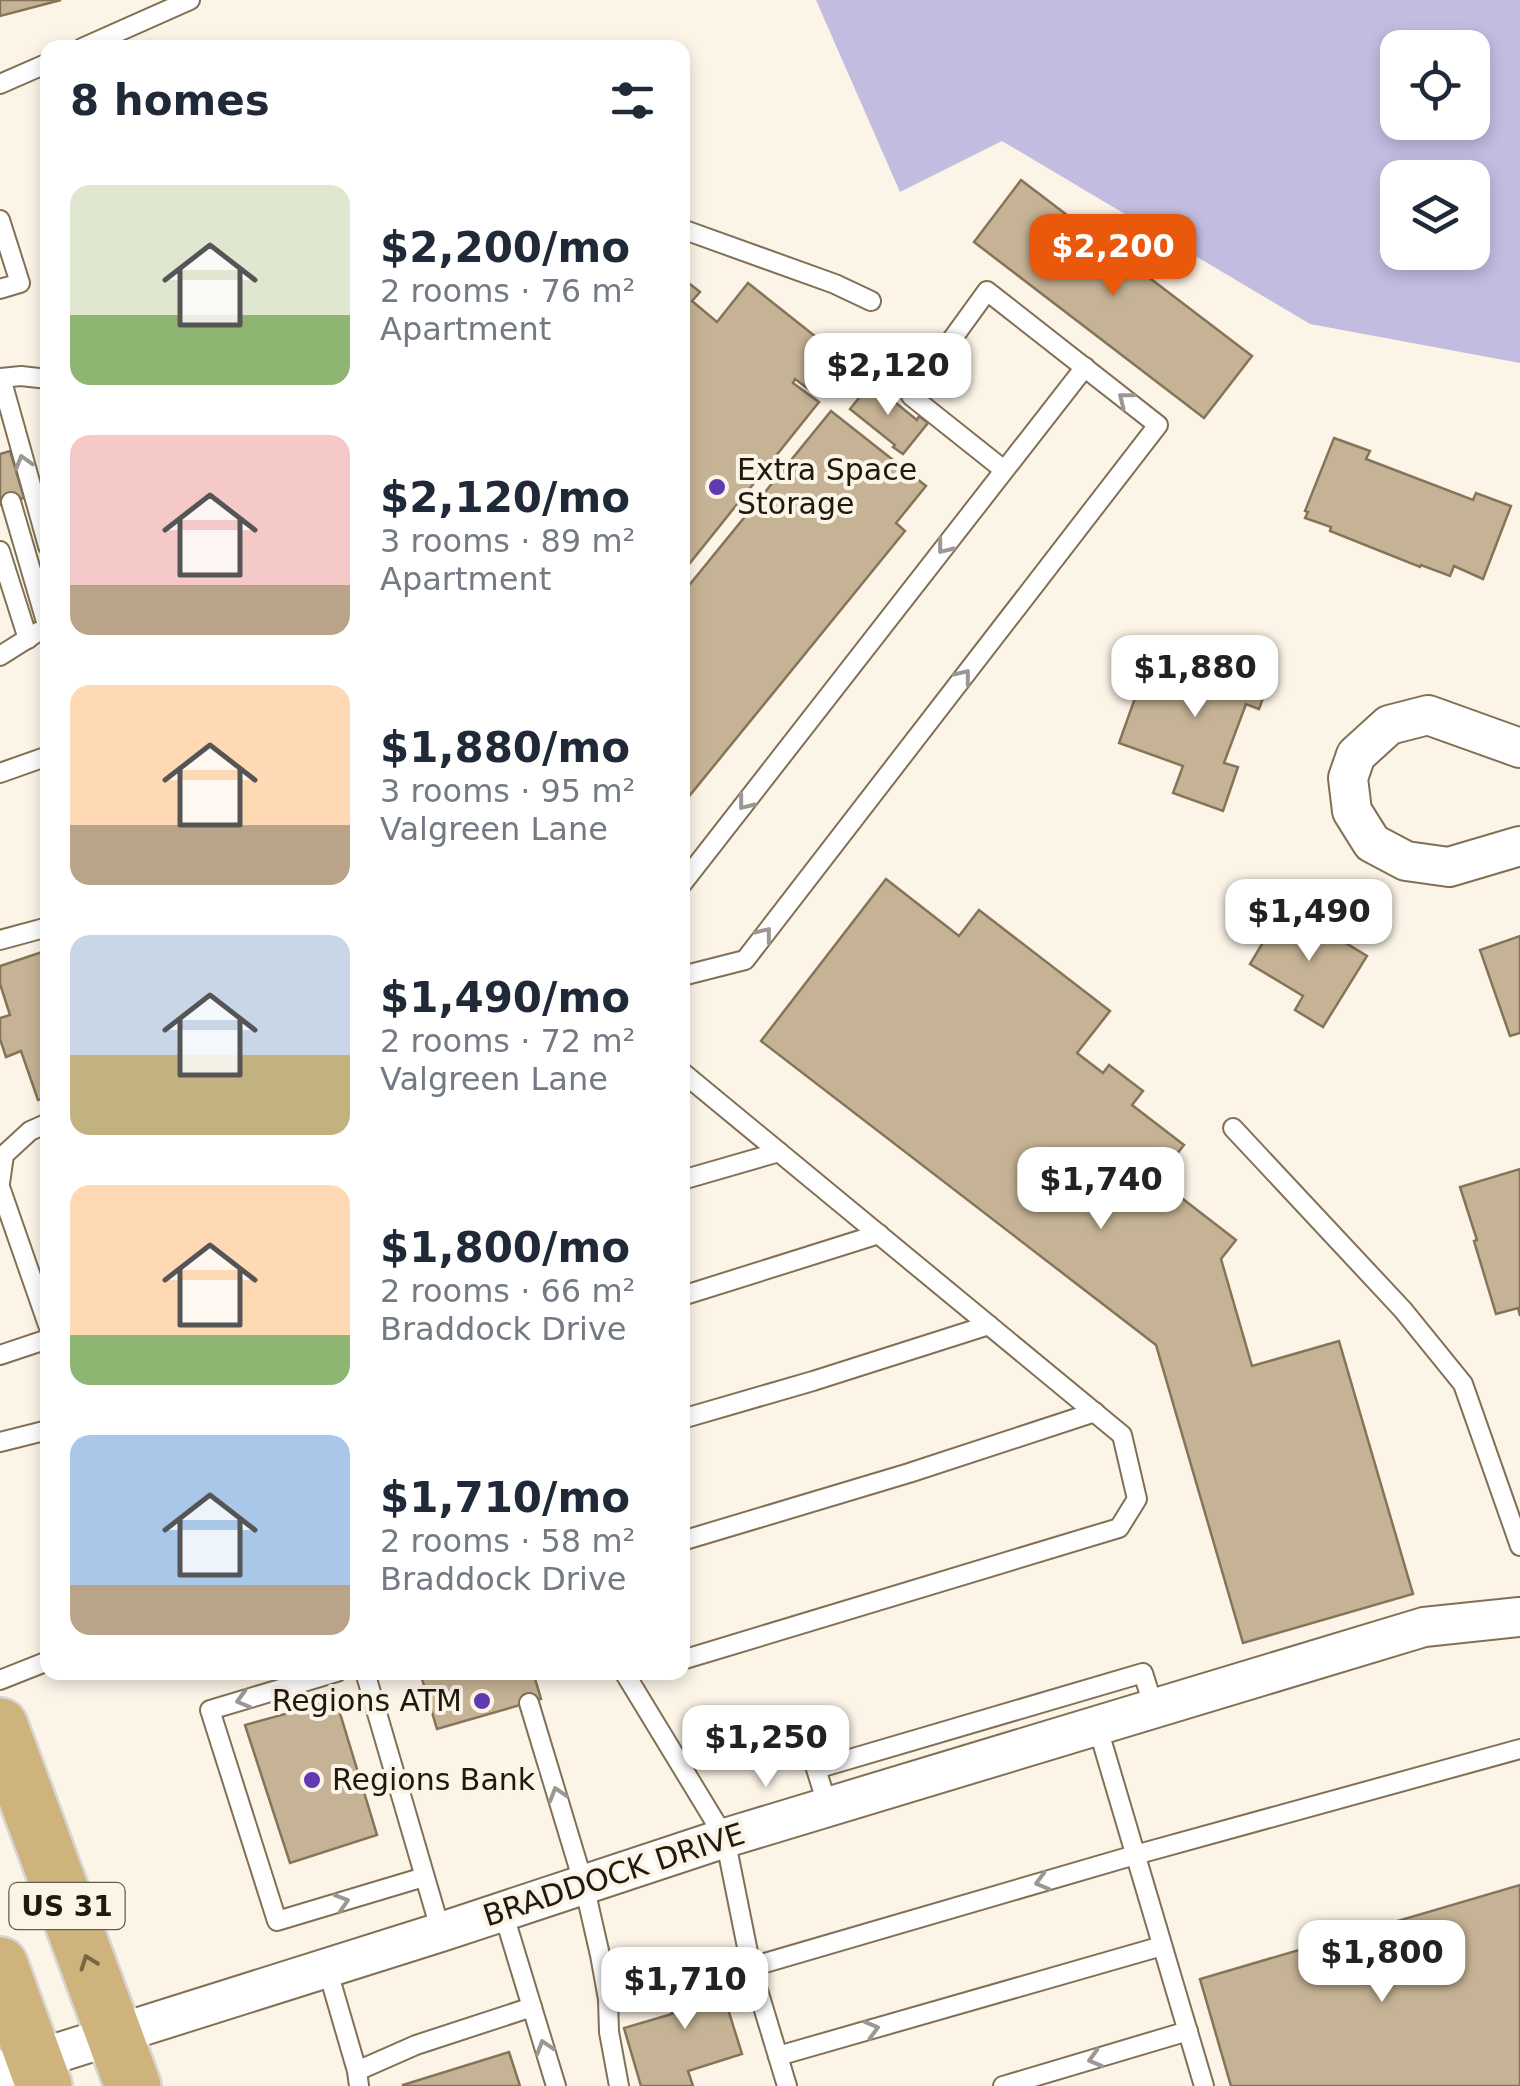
<!DOCTYPE html>
<html lang="en">
<head>
<meta charset="utf-8">
<style>
  :root { --surface:#fff; --page:#f6f6f7; --text:#1f2937; --muted:#747a83; --accent:#ea580c }
  body { margin:0; font-family:"DejaVu Sans",sans-serif; background:var(--page); color:var(--text); height:100vh; display:flex; flex-direction:column; font-size:38px; white-space:nowrap }
  * { box-sizing:border-box; margin:0 }
  p { font-size:32px; color:var(--muted) }
  .icon { flex:none; width:55px; height:55px; fill:none; stroke:currentColor; stroke-width:2; stroke-linecap:round; stroke-linejoin:round }
  .map { position:relative; flex:1; overflow:hidden }
  .sheet { position:absolute; left:40px; top:40px; width:650px; height:1640px; display:flex; flex-direction:column; background:var(--surface); border-radius:20px; box-shadow:0 5px 15px #0003 }
  .sheet>* { flex:none }
  .tools { position:absolute; left:1380px; top:30px; display:grid; gap:20px }
  .tools a { display:grid; place-items:center; width:110px; height:110px; border-radius:20px; background:var(--surface); box-shadow:0 5px 15px #0003; font-size:50px }
  .price { position:absolute; translate:-50% -85px; padding:0 22px; border-radius:20px; background:#fff; color:#222; font-size:32px; line-height:65px; filter:drop-shadow(0 2px 5px #0008) }
  .price::after { content:''; position:absolute; left:50%; top:60px; width:30px; height:22px; margin-left:-15px; background:inherit; clip-path:polygon(0 0,100% 0,50% 100%) }
  .price.current { background:var(--accent); color:#fff }
  ul { padding:0; list-style:none }
  li { display:flex; align-items:center; gap:30px; height:250px; padding:0 30px }
  li span { display:grid; place-items:center; flex:none; width:280px; height:200px; border-radius:20px; color:#555 }
  li>.icon { margin-inline-start:auto }
  span .icon { width:120px; height:120px; fill:#fffc; stroke-width:1 }
  li b { font-size:42px }
  h2 { display:flex; justify-content:space-between; align-items:center; height:120px; padding:0 30px; font-size:42px }
  .map>svg:first-child { display:block }
  .forest { fill:#c2bce1; fill-rule:evenodd }
  .building { fill:#c6b395; stroke:#857458; stroke-width:2.5 }
  .lines { fill:none; stroke-linecap:round; stroke-linejoin:round }
  .service-casing { stroke:#827054; stroke-width:22 }
  .minor-casing { stroke:#827054; stroke-width:42 }
  .primary-casing { stroke:#d7d6d4; stroke-width:60 }
  .service { stroke:#fff; stroke-width:18 }
  .minor { stroke:#fff; stroke-width:38 }
  .primary { stroke:#cfb37d; stroke-width:55 }
  .oneway { stroke:#9b9893 }
  .oneway2 { stroke:#786646 }
  .poi-dot { fill:#613ab2; stroke:#fcf4e7; stroke-width:4 }
  .labels { text-anchor:middle; stroke-width:8; stroke-linejoin:round; paint-order:stroke }
  .shield { fill:#fcf4e7; stroke:#625b4f; stroke-width:2.5 }
  .shield-label { font-size:28px; font-weight:bold; fill:#20190e }
  .poi-label { font-size:30px; fill:#20190e; stroke:#fcf4e7; text-anchor:start }
  .street-label { font-size:30px; fill:#20190e; stroke:#fcf4e7 }
</style>
</head>
<body>
<div class="map">
<svg width="1520" height="2086" viewBox="0 0 1520 2086">
  <rect width="100%" height="100%" fill="#fcf4e7"/>
  <path class="forest" d="M816,0H1520V363L1310,324L1002,141L900,192ZM1398,48H1472V122H1398ZM1398,178H1472V252H1398Z"/>
  <g class="building">
    <polygon points="0,0 61,0 0,16"/>
    <polygon points="1021,180 1252,356 1204,418 974,242"/>
    <polygon points="686,281 700,292 692,301 717,322 748,283 840,356 811,391 795,379 793,383 819,402 682,573 682,285"/>
    <polygon points="871,383 917,420 919,416 928,423 903,454 893,447 895,445 850,409"/>
    <polygon points="831,411 926,486 896,523 905,531 682,805 682,594"/>
    <polygon points="1334,438 1370,451 1366,459 1473,500 1476,493 1511,506 1483,579 1454,566 1450,576 1421,565 1420,567 1330,531 1331,527 1305,518 1308,512 1305,511"/>
    <polygon points="10,451 24,498 0,505 0,454"/>
    <polygon points="1225,649 1274,667 1259,709 1246,704 1224,763 1238,767 1223,811 1173,793 1183,766 1119,743 1151,653 1216,676"/>
    <polygon points="886,879 959,936 979,910 1110,1011 1077,1053 1103,1073 1109,1065 1143,1091 1132,1105 1184,1145 1157,1179 1236,1240 1221,1259 1252,1366 1339,1341 1413,1594 1243,1643 1156,1345 761,1041"/>
    <polygon points="1285,906 1367,956 1323,1027 1295,1010 1303,996 1250,964"/>
    <polygon points="1520,936 1520,1033 1510,1036 1480,950"/>
    <polygon points="48,950 48,1097 38,1100 21,1051 6,1057 0,1039 0,1018 10,1015 0,984 0,966"/>
    <polygon points="1520,1169 1520,1316 1518,1308 1496,1314 1474,1241 1477,1240 1460,1187"/>
    <polygon points="420,1672 533,1672 541,1699 437,1729"/>
    <polygon points="336,1700 377,1835 290,1863 245,1725"/>
    <polygon points="1520,1885 1520,2086 1231,2086 1200,1979"/>
    <polygon points="714,1964 742,2054 688,2071 693,2086 641,2086 624,2028 672,2014 662,1980"/>
    <polygon points="509,2052 520,2086 403,2086 403,2085"/>
  </g>
  <g class="lines">
    <defs>
      <g id="service">
        <polyline points="82,48 190,0"/>
        <polyline points="0,84 48,63"/>
        <polyline points="0,220 20,283 0,289"/>
        <polyline points="682,229 835,284 871,301"/>
        <polyline points="0,378 21,376 48,379"/>
        <polyline points="1,378 48,546"/>
        <polyline points="11,502 47,625"/>
        <polyline points="0,551 28,639"/>
        <polyline points="0,656 38,632"/>
        <polyline points="0,773 48,756"/>
        <polyline points="682,884 1085,367"/>
        <polyline points="0,940 48,927"/>
        <polyline points="682,976 745,960 1158,425 987,291 911,396 1004,470"/>
        <polyline points="682,1072 1122,1435 1137,1499 1119,1528 682,1660"/>
        <polyline points="1233,1128 1403,1310 1463,1384 1520,1546"/>
        <polyline points="682,1180 779,1152"/>
        <polyline points="0,1183 4,1155 30,1131 48,1123"/>
        <polyline points="0,1187 48,1325"/>
        <polyline points="682,1296 879,1234"/>
        <polyline points="0,1355 48,1339"/>
        <polyline points="682,1419 813,1381 989,1325"/>
        <polyline points="0,1442 48,1430"/>
        <polyline points="682,1541 909,1473 1095,1412"/>
        <polyline points="337,1672 210,1710 277,1921 424,1877"/>
        <polyline points="365,1672 441,1932"/>
        <polyline points="624,1672 725,1838 751,1967 787,2086"/>
        <polyline points="0,1680 48,1661"/>
        <polyline points="529,1703 584,1885 600,1955 608,1999 609,2032 619,2086"/>
        <polyline points="1097,1725 1204,2086"/>
        <polyline points="828,1807 816,1769 1143,1673 1154,1708"/>
        <polyline points="503,1912 556,2086"/>
        <polyline points="751,1967 1135,1855 1520,1749"/>
        <polyline points="327,1968 357,2071"/>
        <polyline points="778,2056 1162,1946"/>
        <polyline points="359,2086 357,2071 416,2045 532,2007"/>
        <polyline points="1003,2086 1188,2031"/>
      </g>
      <g id="minor">
        <polyline points="1520,748 1428,715 1389,725 1356,755 1348,778 1352,811 1372,843 1406,861 1449,867 1520,846"/>
        <polyline points="0,2071 441,1932 725,1838 1424,1627 1520,1617"/>
      </g>
      <g id="primary">
        <polyline points="0,1726 133,2086"/>
        <polyline points="0,1965 44,2086"/>
      </g>
    </defs>
    <use href="#service" class="service-casing"/>
    <use href="#minor" class="minor-casing"/>
    <use href="#primary" class="primary-casing"/>
    <use href="#service" class="service"/>
    <use href="#minor" class="minor"/>
    <use href="#primary" class="primary"/>
  </g>
  <defs><path id="oneway-chevron" d="M-2-3.5L2.5 0L-2 3.5" fill="none" stroke-width="1.6" stroke-linecap="round" stroke-linejoin="round" transform="scale(2.5)"/></defs>
  <g class="oneway">
    <use href="#oneway-chevron" transform="translate(1125 399) rotate(-142)"/>
    <use href="#oneway-chevron" transform="translate(23 462) rotate(-106)"/>
    <use href="#oneway-chevron" transform="translate(944 547) rotate(128)"/>
    <use href="#oneway-chevron" transform="translate(964 676) rotate(-52)"/>
    <use href="#oneway-chevron" transform="translate(745 803) rotate(128)"/>
    <use href="#oneway-chevron" transform="translate(765 934) rotate(-52)"/>
    <use href="#oneway-chevron" transform="translate(243 1700) rotate(164)"/>
    <use href="#oneway-chevron" transform="translate(557 1794) rotate(-107)"/>
    <use href="#oneway-chevron" transform="translate(1042 1882) rotate(164)"/>
    <use href="#oneway-chevron" transform="translate(342 1902) rotate(-17)"/>
    <use href="#oneway-chevron" transform="translate(872 2029) rotate(-16)"/>
    <use href="#oneway-chevron" transform="translate(544 2047) rotate(-107)"/>
    <use href="#oneway-chevron" transform="translate(1095 2059) rotate(164)"/>
  </g>
  <use class="oneway2" href="#oneway-chevron" transform="translate(88 1962) rotate(-110)"/>
  <g class="poi-dot">
    <circle cx="717" cy="487" r="10"/>
    <circle cx="482" cy="1701" r="10"/>
    <circle cx="312" cy="1780" r="10"/>
  </g>
  <g class="labels">
    <rect class="shield" x="9.5" y="1883" width="115" height="46" rx="8"/>
    <g class="shield-label">
      <text x="67" y="1916">US 31</text>
    </g>
    <g class="poi-label">
      <text x="737" y="480">Extra Space<tspan x="737" dy="34">Storage</tspan></text>
      <text x="462" y="1711" text-anchor="end">Regions ATM</text>
      <text x="332" y="1790">Regions Bank</text>
    </g>
    <g class="street-label">
      <text transform="translate(614 1875) rotate(-18)" y="10">BRADDOCK DRIVE</text>
    </g>
  </g>
</svg>
<div class="tools">
<a><svg class="icon" aria-label="locate" viewBox="0 0 24 24"><circle cx="12" cy="12" r="6"/><path d="M12 2v4M12 18v4M2 12h4M18 12h4"/></svg></a>
<a><svg class="icon" aria-label="layers" viewBox="0 0 24 24"><path d="M12 4l9 5-9 5-9-5zM3 14l9 5 9-5"/></svg></a>
</div>
<b class="price current" style="left:1113px;top:299px">$2,200</b>
<b class="price" style="left:888px;top:418px">$2,120</b>
<b class="price" style="left:1195px;top:720px">$1,880</b>
<b class="price" style="left:1309px;top:964px">$1,490</b>
<b class="price" style="left:1101px;top:1232px">$1,740</b>
<b class="price" style="left:766px;top:1790px">$1,250</b>
<b class="price" style="left:1382px;top:2005px">$1,800</b>
<b class="price" style="left:685px;top:2032px">$1,710</b>
<section class="sheet">
<h2>8 homes<svg class="icon" aria-label="filters" viewBox="0 0 24 24"><path d="M4 7h16M4 17h16"/><circle cx="9" cy="7" r="2"/><circle cx="15" cy="17" r="2"/></svg></h2>
<ul>
<li><span style="background:linear-gradient(#dfe7d0 65%,#8fb573 0)"><svg class="icon" aria-label="home" viewBox="0 0 24 24"><path d="M3 11l9-7 9 7M6 9v11h12V9"/></svg></span><div><b>$2,200/mo</b><p>2 rooms · 76 m²</p><p>Apartment</p></div></li>
<li><span style="background:linear-gradient(#f6c9c9 75%,#b9a48a 0)"><svg class="icon" aria-label="home" viewBox="0 0 24 24"><path d="M3 11l9-7 9 7M6 9v11h12V9"/></svg></span><div><b>$2,120/mo</b><p>3 rooms · 89 m²</p><p>Apartment</p></div></li>
<li><span style="background:linear-gradient(#ffd9b3 70%,#b9a48a 0)"><svg class="icon" aria-label="home" viewBox="0 0 24 24"><path d="M3 11l9-7 9 7M6 9v11h12V9"/></svg></span><div><b>$1,880/mo</b><p>3 rooms · 95 m²</p><p>Valgreen Lane</p></div></li>
<li><span style="background:linear-gradient(#c9d6e8 60%,#c2b280 0)"><svg class="icon" aria-label="home" viewBox="0 0 24 24"><path d="M3 11l9-7 9 7M6 9v11h12V9"/></svg></span><div><b>$1,490/mo</b><p>2 rooms · 72 m²</p><p>Valgreen Lane</p></div></li>
<li><span style="background:linear-gradient(#ffd9b3 75%,#8fb573 0)"><svg class="icon" aria-label="home" viewBox="0 0 24 24"><path d="M3 11l9-7 9 7M6 9v11h12V9"/></svg></span><div><b>$1,800/mo</b><p>2 rooms · 66 m²</p><p>Braddock Drive</p></div></li>
<li><span style="background:linear-gradient(#a9c7e8 75%,#b9a48a 0)"><svg class="icon" aria-label="home" viewBox="0 0 24 24"><path d="M3 11l9-7 9 7M6 9v11h12V9"/></svg></span><div><b>$1,710/mo</b><p>2 rooms · 58 m²</p><p>Braddock Drive</p></div></li>
</ul>
</section>
</div>
</body>
</html>
